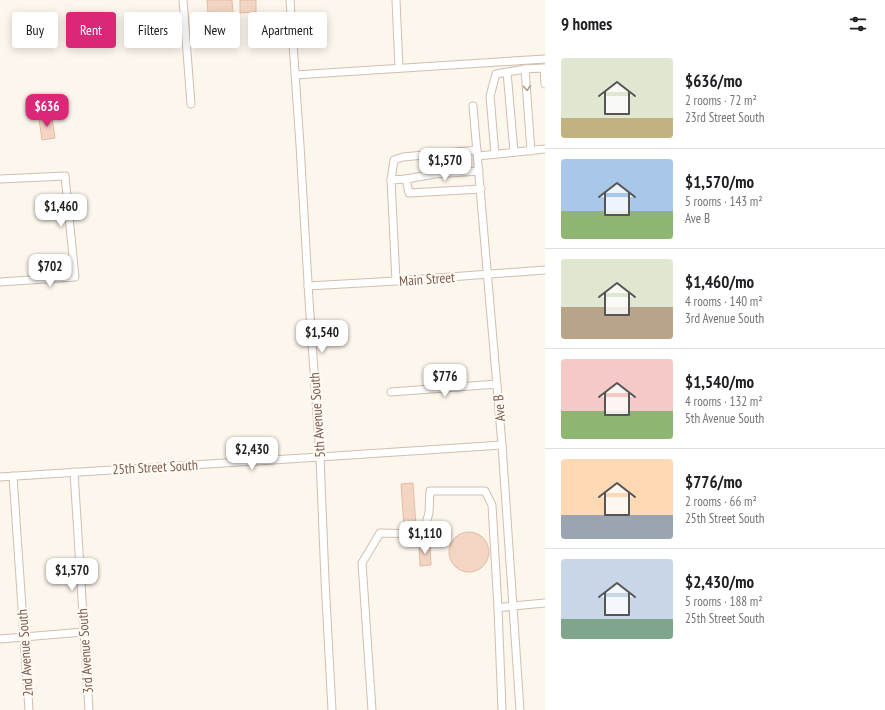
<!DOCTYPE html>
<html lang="en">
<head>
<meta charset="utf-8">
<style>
  :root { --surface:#fff; --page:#f6f6f6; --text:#202124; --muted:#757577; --line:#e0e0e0; --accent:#db2777 }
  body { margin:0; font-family:"PT Sans Narrow",sans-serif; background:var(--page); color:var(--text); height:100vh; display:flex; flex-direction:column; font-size:15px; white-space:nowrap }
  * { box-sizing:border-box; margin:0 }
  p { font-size:13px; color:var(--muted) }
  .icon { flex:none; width:22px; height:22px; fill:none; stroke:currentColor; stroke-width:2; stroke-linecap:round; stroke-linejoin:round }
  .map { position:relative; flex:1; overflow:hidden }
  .side { display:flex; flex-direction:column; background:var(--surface); width:340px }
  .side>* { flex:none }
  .top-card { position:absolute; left:12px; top:12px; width:380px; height:36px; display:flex; gap:8px }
  .price { position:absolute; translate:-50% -34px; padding:0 9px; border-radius:8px; background:#fff; color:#222; font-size:13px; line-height:26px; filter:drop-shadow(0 1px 2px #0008) }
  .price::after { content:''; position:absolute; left:50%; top:24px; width:12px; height:9px; margin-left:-6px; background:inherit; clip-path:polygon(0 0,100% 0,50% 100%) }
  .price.current { background:var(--accent); color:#fff }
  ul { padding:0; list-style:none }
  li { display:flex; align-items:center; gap:12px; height:100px; padding:0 16px }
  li+li { border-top:1px solid var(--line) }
  li span { display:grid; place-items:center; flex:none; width:112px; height:80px; border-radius:4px; color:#555 }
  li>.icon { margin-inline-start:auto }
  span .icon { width:48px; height:48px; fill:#fffc; stroke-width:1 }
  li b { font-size:17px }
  h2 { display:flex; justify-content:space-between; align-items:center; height:48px; padding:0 16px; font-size:17px }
  .chip { padding:0 14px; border-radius:4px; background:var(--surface); box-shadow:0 2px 10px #0003; font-size:14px; line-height:36px }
  .chip.current { background:var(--accent); color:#fff }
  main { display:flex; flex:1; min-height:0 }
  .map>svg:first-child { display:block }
  .building { fill:#f3d5c3; stroke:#e6bba3 }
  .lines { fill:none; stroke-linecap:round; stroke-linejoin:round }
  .minor-casing { stroke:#d1beb0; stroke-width:9 }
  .minor { stroke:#fff; stroke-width:7 }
  .oneway { stroke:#af9d94 }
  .labels { text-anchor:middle; stroke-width:4; stroke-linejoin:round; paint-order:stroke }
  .street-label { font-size:14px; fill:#7a5c4d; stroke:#fffaf3 }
</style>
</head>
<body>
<main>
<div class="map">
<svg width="545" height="710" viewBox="0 0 545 710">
  <rect width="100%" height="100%" fill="#fdf6ec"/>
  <g class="building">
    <polygon points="207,0 232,0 233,14 208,15"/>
    <polygon points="240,0 256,0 256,12 240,13"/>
    <polygon points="52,117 55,138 42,140 39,119"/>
    <polygon points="413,483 416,526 404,527 401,484"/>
    <circle cx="469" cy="552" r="20"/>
    <polygon points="430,544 431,565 420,566 419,545"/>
  </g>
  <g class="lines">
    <defs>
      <g id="minor">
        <polyline points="183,0 191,104"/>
        <polyline points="290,0 300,145 309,300 320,457 325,580 332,710"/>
        <polyline points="396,0 399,68"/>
        <polyline points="507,72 514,152"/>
        <polyline points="295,75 545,59"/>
        <polyline points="473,106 502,445 520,710"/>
        <polyline points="531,151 525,69 544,68 545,84"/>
        <polyline points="495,154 490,96 496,74 525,69"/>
        <polyline points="478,156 545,149"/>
        <polyline points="0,179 65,176 75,277 0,282"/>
        <polyline points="406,179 409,193 481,189"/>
        <polyline points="391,180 394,160 403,157 477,150"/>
        <polyline points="396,281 391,180 406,179 435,174 479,171"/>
        <polyline points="308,286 396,281 545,270"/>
        <polyline points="391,392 497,384"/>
        <polyline points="74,472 89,710"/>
        <polyline points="13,476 29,710"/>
        <polyline points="0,477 320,457 502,445"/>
        <polyline points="498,608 513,606 545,603"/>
        <polyline points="0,639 83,632"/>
        <polyline points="372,710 362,563 380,533 423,534 429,513 430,491 485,491 492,505 498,608 502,710"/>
      </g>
    </defs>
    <use href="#minor" class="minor-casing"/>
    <use href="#minor" class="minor"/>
  </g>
  <defs><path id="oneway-chevron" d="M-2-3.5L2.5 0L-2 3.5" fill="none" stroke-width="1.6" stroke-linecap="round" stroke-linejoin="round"/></defs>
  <use class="oneway" href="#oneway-chevron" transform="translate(527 88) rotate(86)"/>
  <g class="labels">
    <g class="street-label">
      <text transform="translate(427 279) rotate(-4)" y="5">Main Street</text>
      <text transform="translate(499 408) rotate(-95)" y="5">Ave B</text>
      <text transform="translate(317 415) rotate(-94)" y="5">5th Avenue South</text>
      <text transform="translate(155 467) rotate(-3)" y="5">25th Street South</text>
      <text transform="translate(85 651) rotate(-94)" y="5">3rd Avenue South</text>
      <text transform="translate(25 653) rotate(-94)" y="5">2nd Avenue South</text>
    </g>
  </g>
</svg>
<b class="price current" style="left:47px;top:128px">$636</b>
<b class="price" style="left:445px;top:182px">$1,570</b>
<b class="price" style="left:61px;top:228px">$1,460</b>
<b class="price" style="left:50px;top:288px">$702</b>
<b class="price" style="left:322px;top:354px">$1,540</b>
<b class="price" style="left:445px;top:398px">$776</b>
<b class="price" style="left:252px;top:471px">$2,430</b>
<b class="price" style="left:425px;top:555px">$1,110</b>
<b class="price" style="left:72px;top:592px">$1,570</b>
<div class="top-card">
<a class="chip">Buy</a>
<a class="chip current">Rent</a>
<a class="chip">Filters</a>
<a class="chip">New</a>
<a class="chip">Apartment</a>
</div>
</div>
<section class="side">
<h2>9 homes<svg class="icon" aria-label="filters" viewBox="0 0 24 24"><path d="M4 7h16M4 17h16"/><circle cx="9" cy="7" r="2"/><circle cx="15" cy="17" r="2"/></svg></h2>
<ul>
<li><span style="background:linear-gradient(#dfe7d0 75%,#c2b280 0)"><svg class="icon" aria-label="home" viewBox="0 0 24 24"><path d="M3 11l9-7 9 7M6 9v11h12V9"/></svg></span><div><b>$636/mo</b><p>2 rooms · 72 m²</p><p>23rd Street South</p></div></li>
<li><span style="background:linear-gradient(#a9c7e8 65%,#8fb573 0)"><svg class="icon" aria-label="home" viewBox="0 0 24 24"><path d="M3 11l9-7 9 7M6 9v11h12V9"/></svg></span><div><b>$1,570/mo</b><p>5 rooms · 143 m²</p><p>Ave B</p></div></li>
<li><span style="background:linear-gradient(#dfe7d0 60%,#b9a48a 0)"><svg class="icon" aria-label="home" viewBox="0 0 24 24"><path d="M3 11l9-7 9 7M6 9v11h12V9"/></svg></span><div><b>$1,460/mo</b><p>4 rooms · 140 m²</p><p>3rd Avenue South</p></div></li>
<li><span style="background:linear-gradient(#f6c9c9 65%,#8fb573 0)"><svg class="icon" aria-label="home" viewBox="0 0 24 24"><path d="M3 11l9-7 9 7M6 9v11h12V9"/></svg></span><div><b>$1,540/mo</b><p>4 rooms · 132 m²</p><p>5th Avenue South</p></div></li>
<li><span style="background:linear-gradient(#ffd9b3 70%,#9aa5b1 0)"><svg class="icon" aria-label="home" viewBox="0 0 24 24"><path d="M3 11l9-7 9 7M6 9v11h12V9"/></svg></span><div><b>$776/mo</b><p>2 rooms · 66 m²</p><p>25th Street South</p></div></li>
<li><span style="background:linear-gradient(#c9d6e8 75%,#7fa58c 0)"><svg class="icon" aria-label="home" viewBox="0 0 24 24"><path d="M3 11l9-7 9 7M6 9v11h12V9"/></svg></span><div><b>$2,430/mo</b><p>5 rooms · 188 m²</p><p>25th Street South</p></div></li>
</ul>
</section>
</main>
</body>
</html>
